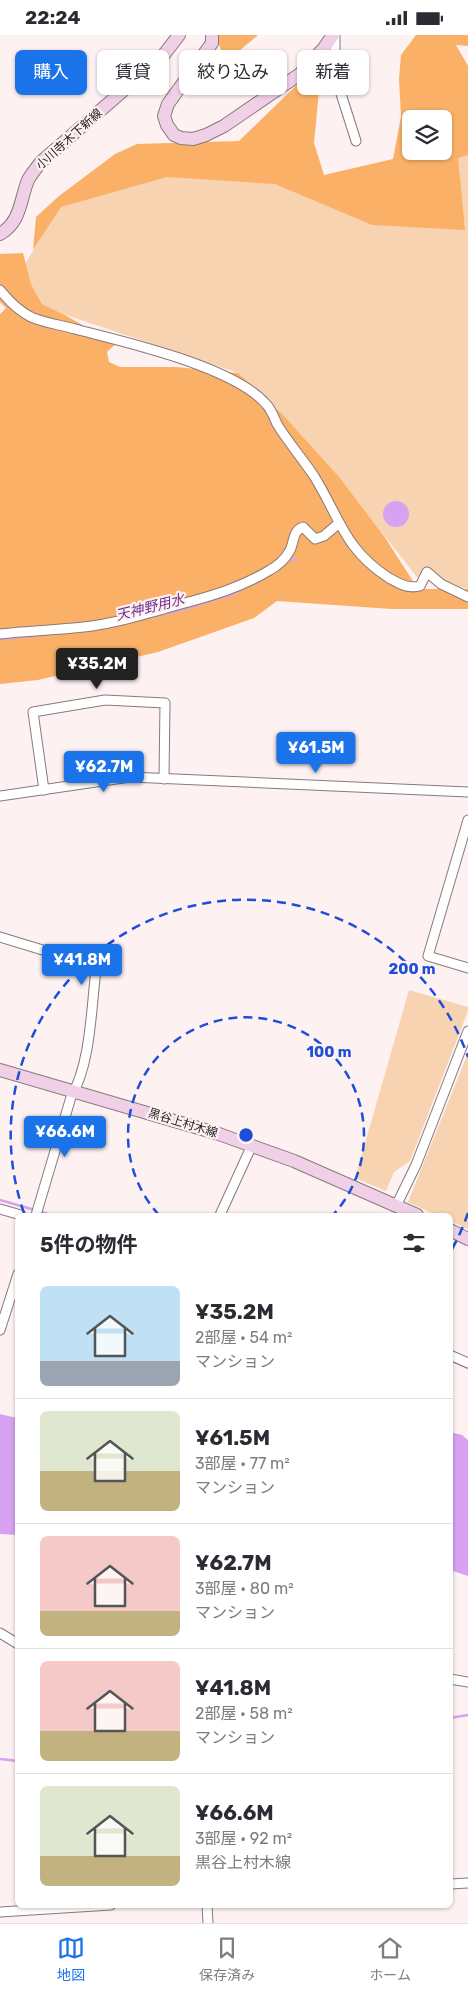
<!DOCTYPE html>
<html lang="ja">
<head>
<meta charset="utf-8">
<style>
  :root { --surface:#fff; --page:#f2f2f3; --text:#2b2b33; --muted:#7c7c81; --line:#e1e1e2; --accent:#1a73e8 }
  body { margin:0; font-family:Rubik,"Noto Sans JP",sans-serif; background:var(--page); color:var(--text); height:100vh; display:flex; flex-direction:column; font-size:19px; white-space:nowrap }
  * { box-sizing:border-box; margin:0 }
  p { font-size:16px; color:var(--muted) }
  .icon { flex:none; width:28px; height:28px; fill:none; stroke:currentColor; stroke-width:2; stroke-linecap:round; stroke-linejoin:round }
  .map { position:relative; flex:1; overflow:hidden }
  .panel { position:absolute; left:15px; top:1178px; width:438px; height:695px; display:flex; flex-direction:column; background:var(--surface); border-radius:8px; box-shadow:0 1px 4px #0004 }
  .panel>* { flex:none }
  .top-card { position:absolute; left:15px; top:15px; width:439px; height:45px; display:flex; gap:10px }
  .controls { position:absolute; left:402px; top:75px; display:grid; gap:10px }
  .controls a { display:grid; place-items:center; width:50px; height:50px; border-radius:8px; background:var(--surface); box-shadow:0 1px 4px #0004; font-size:25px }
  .price { position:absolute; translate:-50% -42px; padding:0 11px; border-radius:5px; background:var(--accent); color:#fff; font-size:16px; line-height:32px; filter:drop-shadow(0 1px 2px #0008) }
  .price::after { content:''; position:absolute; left:50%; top:30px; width:15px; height:11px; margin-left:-8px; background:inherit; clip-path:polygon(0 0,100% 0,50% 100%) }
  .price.current { background:#222; color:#fff }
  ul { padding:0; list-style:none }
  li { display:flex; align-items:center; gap:15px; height:125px; padding:0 25px }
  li+li { border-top:1px solid var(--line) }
  li span { display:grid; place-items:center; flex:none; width:140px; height:100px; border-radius:8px; color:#555 }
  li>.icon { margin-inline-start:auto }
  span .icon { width:60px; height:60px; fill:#fffc; stroke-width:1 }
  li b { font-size:21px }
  h2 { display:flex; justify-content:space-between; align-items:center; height:60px; padding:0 25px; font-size:21px }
  .chip { padding:0 18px; border-radius:8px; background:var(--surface); box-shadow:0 1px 4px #0004; font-size:18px; line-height:45px }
  .chip.current { background:var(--accent); color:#fff }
  .status { display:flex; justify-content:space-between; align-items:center; height:35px; padding:0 25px; background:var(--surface); direction:ltr }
  .status svg { height:14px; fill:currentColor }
  .tabs { display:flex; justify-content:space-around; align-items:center; height:70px; border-top:1px solid var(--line); background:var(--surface); font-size:14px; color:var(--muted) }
  .tabs a { display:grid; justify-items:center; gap:2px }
  .tabs .current { color:var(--accent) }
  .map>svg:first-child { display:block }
  .green { fill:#f7d3b2 }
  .forest { fill:#fab167; fill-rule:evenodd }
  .water { fill:#d7a2f2 }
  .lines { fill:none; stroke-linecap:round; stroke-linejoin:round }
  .stream { stroke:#d7a2f2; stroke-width:2.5 }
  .street-casing { stroke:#8a797b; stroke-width:11 }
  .secondary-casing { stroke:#8a797b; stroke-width:14 }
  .street { stroke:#fff; stroke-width:9 }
  .secondary { stroke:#f0d0e6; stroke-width:12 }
  .ring { fill:none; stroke:#1d4ed8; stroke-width:2.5; stroke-dasharray:9 6 }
  .labels { text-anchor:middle; stroke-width:4.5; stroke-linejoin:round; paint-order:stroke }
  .street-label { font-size:12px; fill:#272021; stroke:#fdf1f2 }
  .water-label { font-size:14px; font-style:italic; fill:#72318e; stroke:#fdf1f2 }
  .centre { fill:#1d4ed8; stroke:#fdf1f2; stroke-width:2.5 }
  .ring-label { font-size:15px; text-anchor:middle; font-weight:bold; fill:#1d4ed8; stroke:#fdf1f2; stroke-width:4.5; stroke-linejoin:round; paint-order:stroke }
</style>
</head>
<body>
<div class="status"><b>22:24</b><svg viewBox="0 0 49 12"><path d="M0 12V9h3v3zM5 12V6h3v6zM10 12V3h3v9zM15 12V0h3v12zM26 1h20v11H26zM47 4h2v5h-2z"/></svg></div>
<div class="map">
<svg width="468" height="1888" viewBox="0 0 468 1888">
  <rect width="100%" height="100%" fill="#fdf1f2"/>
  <g class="green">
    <polygon points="456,94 468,94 468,554 417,542 372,485 238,338 63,279 42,269 31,249 25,229 60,172 186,128 449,176"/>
    <polygon points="409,955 468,972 468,976 410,1126 394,1137 386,1156 355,1143"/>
    <polygon points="468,1018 468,1194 450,1186 450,1180 436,1180 408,1167"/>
  </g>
  <g class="forest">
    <polygon points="215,0 258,0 226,27"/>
    <path d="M416,0H468V11L456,10L468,31V120L458,123L465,195L372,190L275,149L167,142L61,172L33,215L36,182L59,161L115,119L137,109L239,106L306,41L319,56L314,108L324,140L393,124L401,82L399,44L401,20ZM411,84H444V116H411Z"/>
    <polygon points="23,218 31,249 42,269 63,279 116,309 107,317 109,327 120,332 176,332 238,338 284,381 339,442 384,501 418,554 468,554 468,574 391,574 277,566 254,583 158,617 38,645 0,649 0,279 6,273 0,267 0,219"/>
  </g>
  <g class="water">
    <circle cx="396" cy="479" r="13"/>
    <polygon points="0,1379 17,1383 17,1500 0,1499"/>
    <polygon points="450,1397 462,1400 468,1405 468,1541 450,1535"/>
  </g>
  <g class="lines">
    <g class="stream">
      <polyline points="287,526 295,524"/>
      <polyline points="101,594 181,575 233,559 242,554"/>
      <polyline points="0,604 51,599"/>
      <polyline points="0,1165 52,1180"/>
      <polyline points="450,1325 468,1333"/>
      <polyline points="450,1683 468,1680"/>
      <polyline points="0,1724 18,1726"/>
    </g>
    <defs>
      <g id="street">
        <polyline points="335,0 335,40 356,106"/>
        <path d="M0,255C8,265 19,276 31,282C44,288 61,290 75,294C124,307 233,331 266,369C271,374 274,382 277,389C288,407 302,423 314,441C340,483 344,514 389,543C400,549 408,554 420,551L427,537L441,549L468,562"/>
        <path d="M0,599C28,596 56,595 84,592C117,588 149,578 181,569C212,561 242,552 270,535C277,531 285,524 289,517C295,508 291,497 303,492L315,504L324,501L339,488"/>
        <polyline points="44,755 33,677 105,665 165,668 164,744"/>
        <polyline points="0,761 130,742 468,757"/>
        <polyline points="468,785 428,921 468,933"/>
        <path d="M0,902L92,930L96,935C91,974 91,1028 71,1062L36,1180"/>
        <polyline points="396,1171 416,1130 468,996"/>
        <polyline points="0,1174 21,1180"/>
        <polyline points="220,1180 252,1110"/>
        <polyline points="0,1295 18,1239"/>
        <polyline points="450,1320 468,1328"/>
        <polyline points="0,1598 18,1609"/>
        <polyline points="450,1644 468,1647"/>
        <polyline points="450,1849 468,1848"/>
        <polyline points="207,1870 208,1888"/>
        <polyline points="0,1877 111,1870"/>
      </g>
      <g id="secondary">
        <polyline points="212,0 212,8 168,69 164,81 167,90 174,100 181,103 193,104 206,100 224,91 300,39 324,13 333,0"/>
        <path d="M0,199C21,187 20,165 28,145C32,138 37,132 42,126L162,22L179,0"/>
        <polyline points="0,1035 219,1099 294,1126 417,1180"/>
        <polyline points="450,1195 468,1204"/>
      </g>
    </defs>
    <use href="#street" class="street-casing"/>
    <use href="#secondary" class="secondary-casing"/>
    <use href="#street" class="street"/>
    <use href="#secondary" class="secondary"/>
  </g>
  <g class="ring">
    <path d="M159 1180A118 118 0 1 1 333 1180"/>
    <path d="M468 1178A235 235 0 0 1 451 1216M24 1178A235 235 0 1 1 468 1022"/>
  </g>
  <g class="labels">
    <g class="street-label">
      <text transform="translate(69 104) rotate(-42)" y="4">小川寺木下新線</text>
      <text transform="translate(183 1088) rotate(17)" y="4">黒谷上村木線</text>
    </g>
    <g class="water-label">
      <text transform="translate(150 572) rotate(-14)" y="5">天神野用水</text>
    </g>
  </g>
  <circle cx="246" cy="1100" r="8" class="centre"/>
  <g class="ring-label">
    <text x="412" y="939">200 m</text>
    <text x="329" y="1022">100 m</text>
  </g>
</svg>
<div class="controls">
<a><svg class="icon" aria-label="layers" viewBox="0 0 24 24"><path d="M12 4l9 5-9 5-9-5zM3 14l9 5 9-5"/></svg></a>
</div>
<b class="price current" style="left:97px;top:655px">¥35.2M</b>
<b class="price" style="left:316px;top:739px">¥61.5M</b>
<b class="price" style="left:104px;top:758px">¥62.7M</b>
<b class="price" style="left:82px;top:951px">¥41.8M</b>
<b class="price" style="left:65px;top:1123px">¥66.6M</b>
<div class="top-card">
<a class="chip current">購入</a>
<a class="chip">賃貸</a>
<a class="chip">絞り込み</a>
<a class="chip">新着</a>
</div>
<section class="panel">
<h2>5件の物件<svg class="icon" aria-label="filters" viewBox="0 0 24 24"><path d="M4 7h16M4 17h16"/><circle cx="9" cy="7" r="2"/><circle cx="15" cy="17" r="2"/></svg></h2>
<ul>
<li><span style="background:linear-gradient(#bfe0f5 75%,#9aa5b1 0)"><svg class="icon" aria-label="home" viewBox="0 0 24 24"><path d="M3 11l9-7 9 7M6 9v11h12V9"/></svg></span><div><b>¥35.2M</b><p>2部屋 · 54 m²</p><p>マンション</p></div></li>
<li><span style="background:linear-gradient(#dfe7d0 60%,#c2b280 0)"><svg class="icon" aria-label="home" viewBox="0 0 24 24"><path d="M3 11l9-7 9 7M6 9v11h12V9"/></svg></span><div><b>¥61.5M</b><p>3部屋 · 77 m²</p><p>マンション</p></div></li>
<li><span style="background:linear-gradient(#f6c9c9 75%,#c2b280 0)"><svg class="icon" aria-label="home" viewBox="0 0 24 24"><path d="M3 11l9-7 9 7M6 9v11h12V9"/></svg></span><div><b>¥62.7M</b><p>3部屋 · 80 m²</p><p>マンション</p></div></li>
<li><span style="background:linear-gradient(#f6c9c9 70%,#c2b280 0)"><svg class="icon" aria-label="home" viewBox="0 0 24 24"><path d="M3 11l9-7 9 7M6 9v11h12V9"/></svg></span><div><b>¥41.8M</b><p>2部屋 · 58 m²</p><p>マンション</p></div></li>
<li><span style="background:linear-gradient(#dfe7d0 70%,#c2b280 0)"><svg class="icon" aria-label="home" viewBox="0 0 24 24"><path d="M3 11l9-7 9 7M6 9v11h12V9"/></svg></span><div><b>¥66.6M</b><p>3部屋 · 92 m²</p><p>黒谷上村木線</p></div></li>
</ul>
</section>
</div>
<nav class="tabs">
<a class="current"><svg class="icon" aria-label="map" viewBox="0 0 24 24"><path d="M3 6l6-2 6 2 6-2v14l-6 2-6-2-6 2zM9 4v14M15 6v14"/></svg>地図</a>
<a><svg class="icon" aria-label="saved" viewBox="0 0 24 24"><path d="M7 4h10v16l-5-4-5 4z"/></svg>保存済み</a>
<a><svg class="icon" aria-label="home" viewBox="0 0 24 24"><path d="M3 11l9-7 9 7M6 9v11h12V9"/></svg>ホーム</a>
</nav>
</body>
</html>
